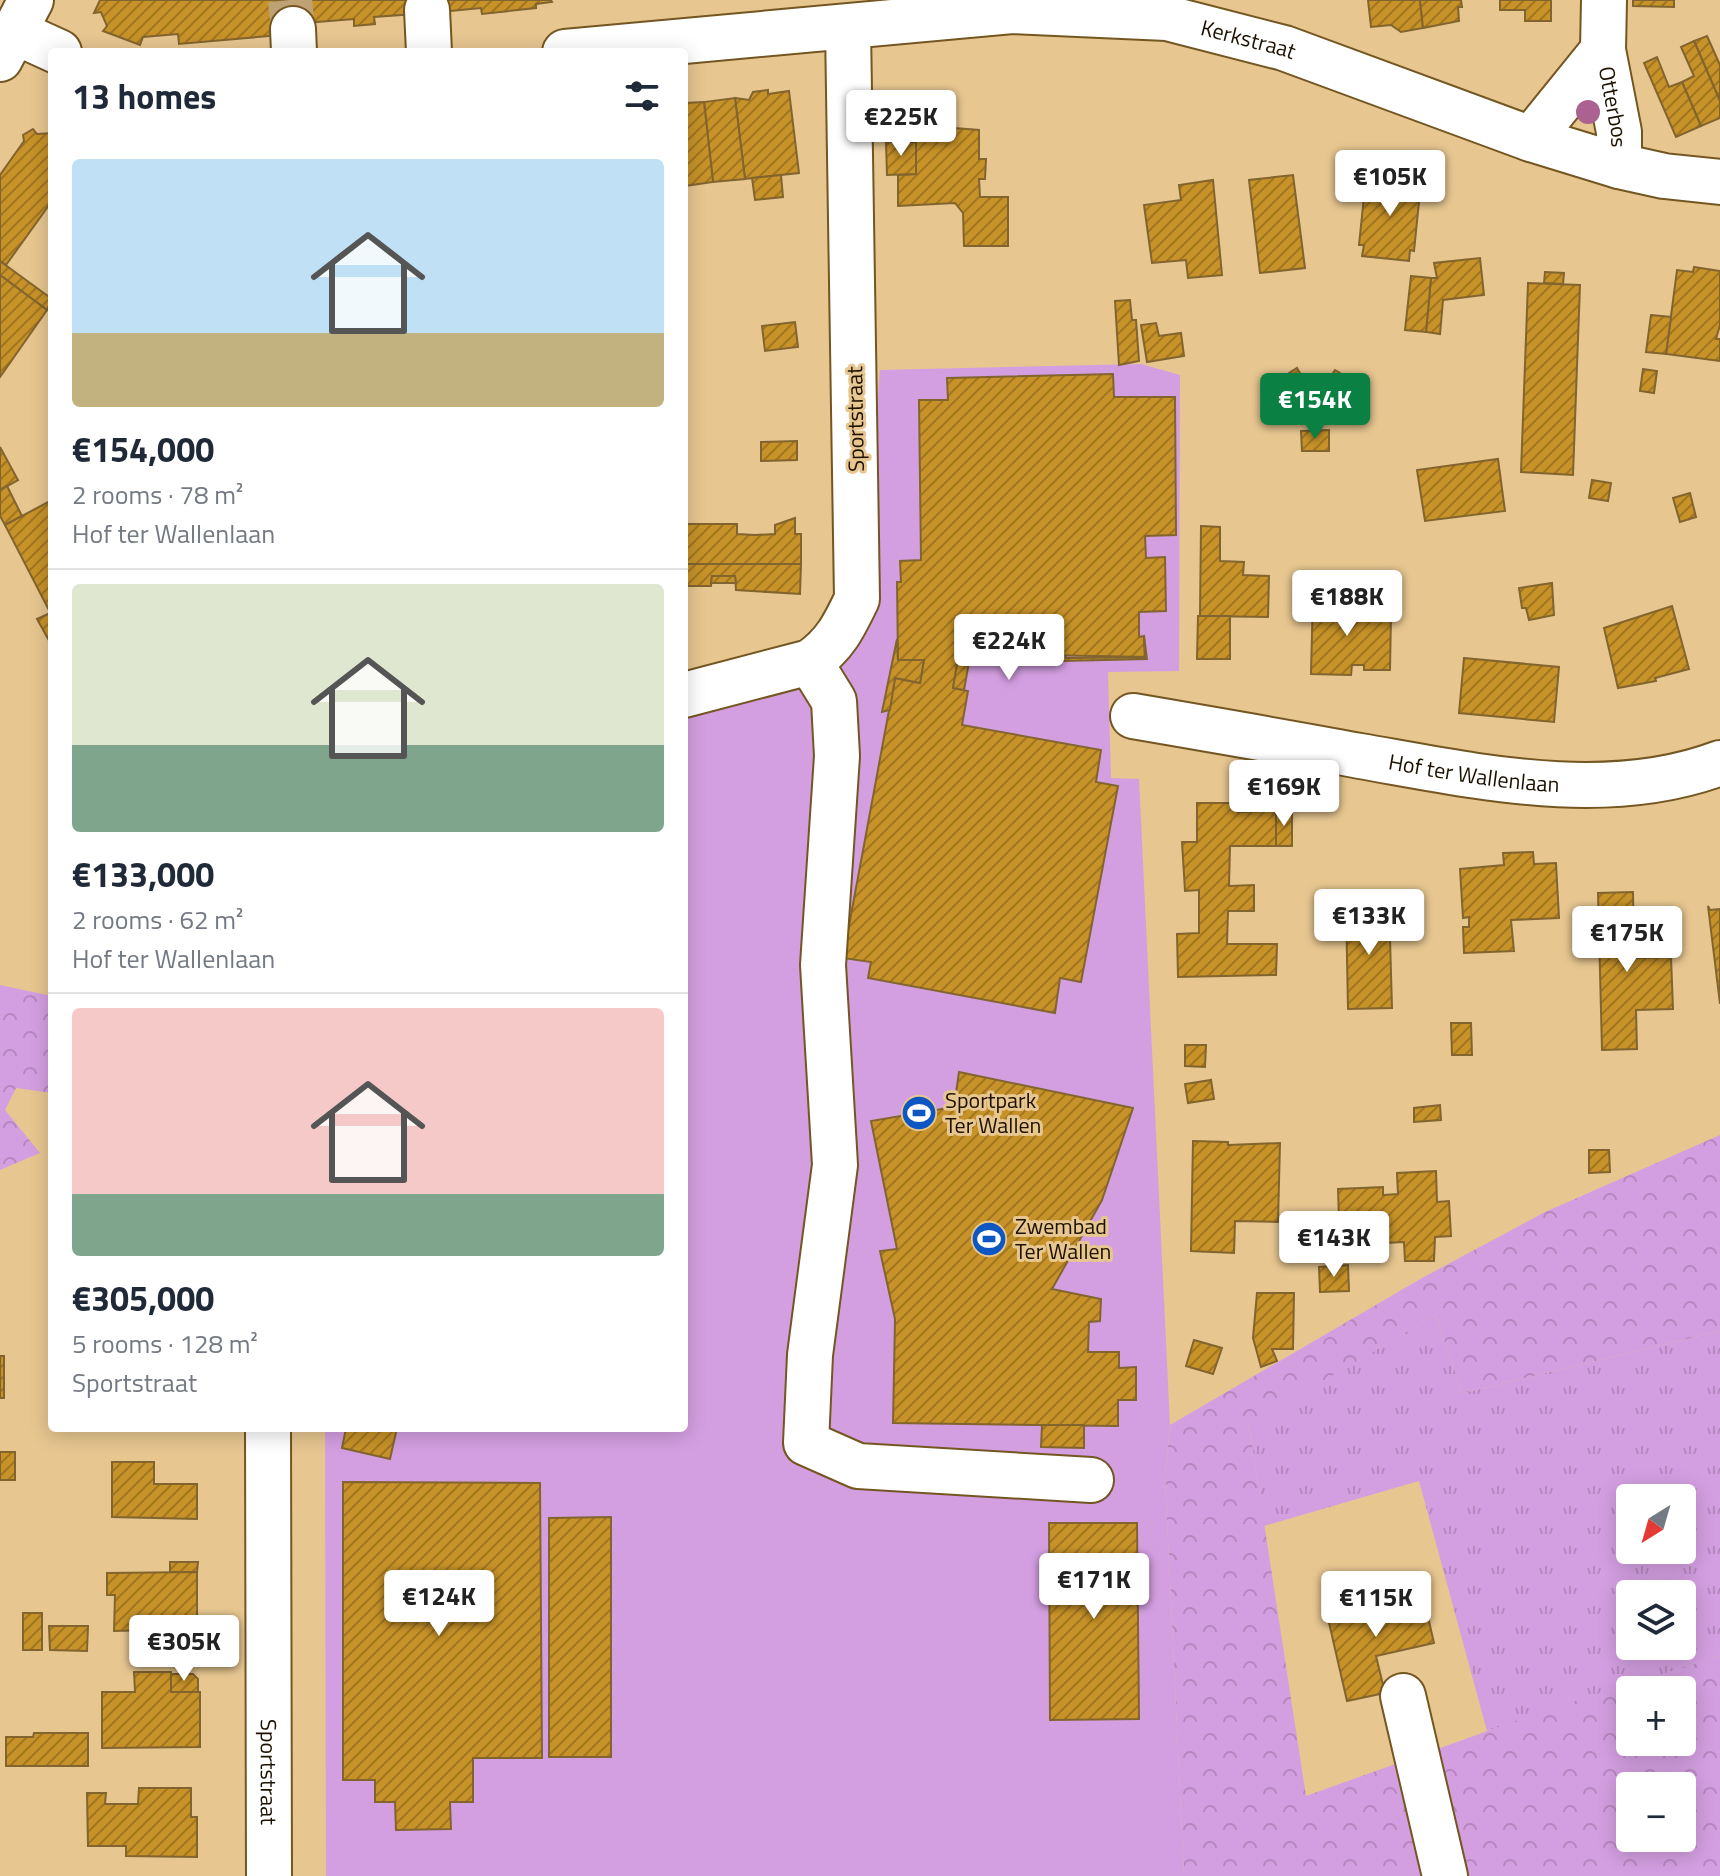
<!DOCTYPE html>
<html lang="en">
<head>
<meta charset="utf-8">
<style>
  :root { --surface:#fff; --page:#f6f6f7; --text:#1f2937; --muted:#747a83; --line:#e0e1e3; --accent:#0b8043 }
  body { margin:0; font-family:"Titillium Web",sans-serif; background:var(--page); color:var(--text); height:100vh; display:flex; flex-direction:column; font-size:30px; white-space:nowrap }
  * { box-sizing:border-box; margin:0 }
  p { font-size:26px; color:var(--muted) }
  .icon { flex:none; width:44px; height:44px; fill:none; stroke:currentColor; stroke-width:2; stroke-linecap:round; stroke-linejoin:round }
  .map { position:relative; flex:1; overflow:hidden }
  .details { position:absolute; left:48px; top:48px; width:640px; height:1384px; display:flex; flex-direction:column; background:var(--surface); border-radius:8px; box-shadow:0 4px 20px #0003 }
  .details>* { flex:none }
  .needle { width:52px; rotate:217deg }
  .buttons { position:absolute; left:1616px; top:1484px; display:grid; gap:16px }
  .buttons a { display:grid; place-items:center; width:80px; height:80px; border-radius:8px; background:var(--surface); box-shadow:0 4px 20px #0003; font-size:40px }
  .price { position:absolute; translate:-50% -68px; padding:0 18px; border-radius:8px; background:#fff; color:#222; font-size:26px; line-height:52px; filter:drop-shadow(0 2px 4px #0008) }
  .price::after { content:''; position:absolute; left:50%; top:48px; width:24px; height:18px; margin-left:-12px; background:inherit; clip-path:polygon(0 0,100% 0,50% 100%) }
  .price.selected { background:var(--accent); color:#fff }
  ul { padding:0; list-style:none }
  li { display:grid; align-content:center; gap:16px; height:424px; padding:0 24px }
  li+li { border-top:2px solid var(--line) }
  li span { display:grid; place-items:center; height:248px; border-radius:8px; color:#555 }
  li>.icon { margin-inline-start:auto }
  span .icon { width:144px; height:144px; fill:#fffc; stroke-width:1 }
  li b { font-size:34px }
  h2 { display:flex; justify-content:space-between; align-items:center; height:96px; padding:0 24px; font-size:34px }
  .map>svg:first-child { display:block }
  .grass { fill:url(#grass-tufts); fill-rule:evenodd }
  .forest { fill:url(#forest-crowns); fill-rule:evenodd }
  .pitch { fill:#d49fe1 }
  .building { fill:url(#building-hatch); stroke:#82642f; stroke-width:2 }
  .lines { fill:none; stroke-linecap:round; stroke-linejoin:round }
  .minor-tunnel { stroke:#bfa273; stroke-width:44; stroke-dasharray:44 22; stroke-linecap:butt }
  .minor-casing { stroke:#745621; stroke-width:48 }
  .major-casing { stroke:#745621; stroke-width:48 }
  .minor { stroke:#fff; stroke-width:44 }
  .major { stroke:#fff; stroke-width:44 }
  .tree { fill:#ab6290 }
  .labels { text-anchor:middle; stroke-width:6; stroke-linejoin:round; paint-order:stroke }
  .street-label { font-size:22px; fill:#1d1100; stroke:#e7c690 }
  .poi-label { font-size:22px; fill:#1d1100; stroke:#e7c690; text-anchor:start }
</style>
</head>
<body>
<div class="map">
<svg width="1720" height="1876" viewBox="0 0 1720 1876">
  <defs>
    <pattern id="grass-tufts" width="24" height="20" patternUnits="userSpaceOnUse" patternTransform="scale(2)"><rect width="24" height="20" fill="#d49fe1"/><path d="M3 7l-1-3M5 7V3M7 7l1-3M15 17l-1-3M17 17v-4M19 17l1-3" fill="none" stroke="#b688bf"/></pattern>
    <pattern id="forest-crowns" width="20" height="18" patternUnits="userSpaceOnUse" patternTransform="scale(2)"><rect width="20" height="18" fill="#d49fe1"/><path d="M2 6a3 3 0 1 1 6 0M12 15a3 3 0 1 1 6 0" fill="none" stroke="#b688bf"/></pattern>
    <pattern id="building-hatch" width="6" height="6" patternUnits="userSpaceOnUse" patternTransform="scale(2)"><rect width="6" height="6" fill="#c79228"/><path d="M-1 1l2-2M0 6l6-6M5 7l2-2" fill="none" stroke="#a17620"/></pattern>
  </defs>
  <rect width="100%" height="100%" fill="#e7c690"/>
  <path class="grass" d="M1435,1315L1463,1393L1720,1331V1656L1487,1731L1419,1481L1264,1526L1249,1424ZM1630,1498H1682V1550H1630ZM1630,1594H1682V1646H1630Z"/>
  <g class="forest">
    <polygon points="0,985 52,996 52,1093 16,1088 5,1110 40,1153 0,1170"/>
    <path d="M1720,1135V1331L1463,1393L1435,1315L1249,1425L1306,1796L1549,1709L1720,1656V1876H1184L1165,1476L1170,1425L1422,1278L1545,1212ZM1630,1690H1682V1742H1630ZM1630,1786H1682V1838H1630Z"/>
  </g>
  <polygon class="pitch" points="1141,364 1180,375 1179,671 1108,672 1111,778 1139,779 1170,1425 1165,1476 1184,1876 326,1876 325,1428 684,1428 684,713 768,693 863,584 880,370"/>
  <g class="building">
    <polygon points="100,0 277,0 280,35 179,44 178,34 143,37 140,45 103,31 107,26 101,12 94,13"/>
    <polygon points="277,0 415,0 415,14 374,17 375,24 354,26 354,19 305,23 280,31"/>
    <polygon points="415,0 551,0 552,2 536,4 536,8 482,14 481,8 440,12"/>
    <polygon points="1368,0 1420,0 1423,28 1401,32 1391,25 1371,27"/>
    <polygon points="1420,0 1461,0 1462,7 1458,7 1459,21 1423,28"/>
    <polygon points="1500,0 1551,0 1551,21 1525,21 1525,10 1500,10"/>
    <polygon points="1633,0 1674,0 1674,7 1633,6"/>
    <polygon points="1707,36 1720,65 1720,101 1694,41"/>
    <polygon points="1694,41 1720,101 1720,118 1701,126 1682,82 1694,76 1681,47"/>
    <polygon points="1657,57 1669,87 1682,82 1701,126 1676,137 1644,63"/>
    <polygon points="768,90 768,94 789,91 799,173 745,179 735,98 749,100 753,92"/>
    <polygon points="735,98 745,179 713,182 704,102"/>
    <polygon points="704,102 713,182 685,186 684,103"/>
    <polygon points="916,125 979,130 979,159 986,159 985,179 979,179 980,197 1008,197 1008,246 964,246 963,213 955,203 898,206 898,175 916,174"/>
    <polygon points="33,129 37,134 52,133 52,201 6,265 0,261 0,175 24,141 23,135"/>
    <polygon points="886,142 916,142 916,174 887,175"/>
    <polygon points="781,175 783,197 755,200 752,178"/>
    <polygon points="1293,175 1305,268 1260,273 1249,180"/>
    <polygon points="1366,177 1421,182 1414,251 1410,250 1409,261 1362,256 1364,245 1359,245"/>
    <polygon points="1213,180 1222,275 1188,278 1186,260 1152,263 1144,205 1181,200 1179,185"/>
    <polygon points="1480,258 1484,295 1443,300 1440,334 1426,332 1431,278 1437,278 1434,263"/>
    <polygon points="0,261 52,299 47,310 0,275"/>
    <polygon points="1694,267 1720,271 1720,325 1716,339 1720,339 1720,361 1666,354 1677,270 1693,272"/>
    <polygon points="1545,272 1564,273 1563,284 1544,283"/>
    <polygon points="0,275 47,310 0,377"/>
    <polygon points="1411,276 1431,278 1426,332 1405,330"/>
    <polygon points="1528,283 1580,285 1573,475 1521,472"/>
    <polygon points="1130,300 1132,320 1136,320 1139,361 1119,365 1115,301"/>
    <polygon points="1651,315 1671,317 1666,354 1646,352"/>
    <polygon points="795,322 798,347 765,351 762,326"/>
    <polygon points="1156,323 1159,336 1181,333 1184,356 1147,362 1141,325"/>
    <polygon points="1297,368 1308,387 1292,397 1280,379"/>
    <polygon points="1643,369 1657,371 1654,393 1640,391"/>
    <polygon points="1335,370 1350,379 1338,396 1324,387"/>
    <polygon points="1113,374 1114,397 1175,397 1176,535 1145,536 1146,558 1165,557 1166,611 1139,612 1139,637 1144,636 1145,657 996,654 991,655 992,659 958,659 953,688 968,691 962,725 1101,750 1096,782 1118,786 1081,982 1060,978 1055,1013 868,978 871,962 843,958 895,678 920,683 924,660 898,660 897,582 901,582 900,561 921,560 919,400 948,400 947,378"/>
    <polygon points="1329,430 1329,451 1302,451 1301,431"/>
    <polygon points="797,441 797,460 761,461 761,442"/>
    <polygon points="0,447 18,480 0,490"/>
    <polygon points="1498,459 1505,511 1425,521 1417,470"/>
    <polygon points="1592,480 1611,483 1608,501 1589,498"/>
    <polygon points="7,486 22,516 5,525 0,516 0,490"/>
    <polygon points="1690,493 1696,517 1680,522 1673,498"/>
    <polygon points="52,500 52,616 5,525"/>
    <polygon points="795,518 795,534 801,534 801,564 684,564 684,524 737,524 737,534 755,535 775,534 775,525"/>
    <polygon points="1201,526 1220,527 1220,561 1244,562 1243,575 1269,576 1268,617 1200,616"/>
    <polygon points="684,564 801,564 800,594 736,590 735,576 712,576 711,586 684,586"/>
    <polygon points="712,576 735,576 736,583 711,583"/>
    <polygon points="1552,583 1554,615 1529,620 1526,608 1522,608 1519,588"/>
    <polygon points="1313,593 1344,593 1343,614 1391,616 1390,670 1364,670 1364,665 1352,665 1351,675 1311,674"/>
    <polygon points="1672,606 1689,669 1655,678 1656,681 1618,688 1604,628"/>
    <polygon points="50,613 52,616 52,646 37,619"/>
    <polygon points="1198,616 1230,616 1230,659 1197,659"/>
    <polygon points="1144,636 1147,659 1063,661 1064,655 1066,658 1145,657"/>
    <polygon points="897,639 898,660 924,660 920,683 895,678 890,710 882,712"/>
    <polygon points="996,654 996,661 969,662 964,690 953,688 958,659 992,659 991,655"/>
    <polygon points="1464,658 1559,667 1554,722 1459,713"/>
    <polygon points="1197,803 1238,803 1238,812 1276,811 1276,846 1230,846 1229,886 1254,885 1254,911 1228,911 1227,944 1277,944 1276,975 1178,977 1177,934 1199,933 1199,890 1185,891 1182,842 1197,842"/>
    <rect x="1276" y="811" width="16" height="35"/>
    <polygon points="1533,852 1534,864 1556,863 1559,918 1511,920 1514,951 1464,953 1463,927 1469,927 1469,917 1463,918 1460,869 1504,865 1503,853"/>
    <polygon points="1633,892 1634,958 1671,957 1673,1009 1636,1010 1637,1049 1602,1050 1598,893"/>
    <polygon points="1389,904 1392,1008 1348,1009 1346,906"/>
    <polygon points="1708,906 1710,910 1720,909 1720,1004"/>
    <polygon points="1451,1023 1471,1023 1472,1055 1452,1055"/>
    <polygon points="1185,1045 1206,1045 1205,1067 1185,1066"/>
    <polygon points="959,1072 1133,1108 1102,1200 1052,1289 1101,1299 1100,1321 1089,1322 1088,1352 1119,1352 1119,1368 1136,1367 1136,1400 1118,1400 1118,1426 893,1423 895,1319 880,1251 897,1249 871,1121 954,1107"/>
    <polygon points="1211,1080 1214,1099 1188,1103 1185,1084"/>
    <polygon points="1440,1105 1441,1120 1414,1122 1414,1108"/>
    <polygon points="1193,1141 1228,1142 1228,1145 1280,1143 1278,1222 1235,1221 1234,1253 1191,1251"/>
    <polygon points="1589,1150 1609,1150 1610,1172 1589,1173"/>
    <polygon points="1436,1171 1437,1202 1449,1201 1451,1236 1435,1237 1434,1261 1405,1261 1404,1242 1385,1243 1385,1249 1340,1252 1338,1189 1383,1187 1383,1195 1398,1194 1397,1173"/>
    <polygon points="1348,1265 1349,1291 1320,1292 1319,1267"/>
    <polygon points="1257,1293 1294,1293 1293,1349 1272,1349 1277,1361 1261,1367 1253,1338"/>
    <polygon points="1194,1340 1222,1348 1213,1374 1186,1366"/>
    <rect x="0" y="1356" width="4" height="42"/>
    <polygon points="1042,1425 1084,1425 1084,1448 1041,1447"/>
    <polygon points="346,1428 397,1428 390,1459 342,1448"/>
    <rect x="0" y="1452" width="15" height="28"/>
    <polygon points="112,1462 154,1462 154,1484 197,1484 197,1519 112,1517"/>
    <polygon points="343,1482 540,1483 542,1758 473,1758 473,1802 450,1802 451,1829 396,1830 395,1802 375,1802 375,1780 343,1780"/>
    <polygon points="611,1517 611,1757 549,1757 549,1518"/>
    <polygon points="1049,1523 1137,1523 1139,1719 1050,1720"/>
    <polygon points="170,1562 198,1562 197,1572 170,1572"/>
    <polygon points="197,1572 197,1629 114,1631 115,1595 107,1595 107,1573"/>
    <polygon points="1422,1591 1434,1643 1376,1656 1385,1693 1347,1701 1327,1614"/>
    <rect x="23" y="1613" width="19" height="37"/>
    <polygon points="49,1626 88,1626 87,1651 50,1650"/>
    <polygon points="134,1672 171,1672 171,1692 200,1692 200,1747 102,1748 102,1692 135,1692"/>
    <polygon points="171,1674 193,1674 198,1679 198,1692 171,1692"/>
    <polygon points="34,1733 88,1733 88,1766 6,1766 6,1737 33,1737"/>
    <polygon points="139,1788 191,1788 191,1817 197,1817 197,1857 126,1856 126,1846 88,1846 87,1793 106,1793 105,1804 138,1804"/>
  </g>
  <g class="lines">
    <polyline class="minor-tunnel" points="290,0 293,29"/>
    <defs>
      <g id="minor">
        <path id="s1" d="M1604,0L1603,50L1619,132V166"/>
        <polyline points="427,10 429,52"/>
        <polyline points="293,29 294,52"/>
        <polyline points="15,32 59,52"/>
        <path id="s2" d="M565,52L1012,11L1167,18L1284,48L1531,139L1619,166L1664,176L1720,182"/>
        <polyline points="1531,139 1603,50"/>
        <polyline points="810,662 834,701 837,756 823,965 835,1165 810,1355 806,1443 858,1466 1091,1480"/>
        <path d="M684,695L810,662C835,645 844,626 857,599L848,28"/>
        <path id="s3" d="M1133,716C1209,729 1285,742 1360,756C1476,776 1606,806 1720,763"/>
        <path id="s4" d="M268,1428L269,1876"/>
        <polyline points="1403,1696 1445,1876"/>
      </g>
      <polyline id="major" points="0,59 31,0"/>
    </defs>
    <use href="#minor" class="minor-casing"/>
    <use href="#major" class="major-casing"/>
    <use href="#minor" class="minor"/>
    <use href="#major" class="major"/>
  </g>
  <circle class="tree" cx="1588" cy="112" r="12"/>
  <defs>
    <symbol id="stadium-disc" viewBox="-11 -11 22 22"><circle r="9.5" fill="#0e56c1" stroke="#e7c690"/><path d="M0-5a6.5 5 0 1 0 0 10a6.5 5 0 1 0 0-10ZM-3.5-1.8h7v3.6h-7Z" fill="#fff"/></symbol>
  </defs>
  <g fill-rule="evenodd">
    <use href="#stadium-disc" x="899" y="1093" width="40" height="40"/>
    <use href="#stadium-disc" x="969" y="1219" width="40" height="40"/>
  </g>
  <g class="labels">
    <g class="street-label">
      <text dy="8" stroke="none"><textPath href="#s2" startOffset="688">Kerkstraat</textPath></text>
      <text dy="8" stroke="none"><textPath href="#s1" startOffset="108">Otterbos</textPath></text>
      <text transform="translate(855 419) rotate(-91)" y="8">Sportstraat</text>
      <text dy="8" stroke="none"><textPath href="#s3" startOffset="346">Hof ter Wallenlaan</textPath></text>
      <text dy="8" stroke="none"><textPath href="#s4" startOffset="344">Sportstraat</textPath></text>
    </g>
    <g class="poi-label">
      <text x="945" y="1108">Sportpark<tspan x="945" dy="25">Ter Wallen</tspan></text>
      <text x="1015" y="1234">Zwembad<tspan x="1015" dy="25">Ter Wallen</tspan></text>
    </g>
  </g>
</svg>
<div class="buttons">
<a><svg class="needle" viewBox="-14 -14 28 28"><path d="M0-13l5 13h-10z" fill="#e53935"/><path d="M0 13l5-13h-10z" fill="#747a83"/></svg></a>
<a><svg class="icon" aria-label="layers" viewBox="0 0 24 24"><path d="M12 4l9 5-9 5-9-5zM3 14l9 5 9-5"/></svg></a>
<a>+</a>
<a>−</a>
</div>
<b class="price" style="left:901px;top:158px">€225K</b>
<b class="price" style="left:1390px;top:218px">€105K</b>
<b class="price selected" style="left:1315px;top:441px">€154K</b>
<b class="price" style="left:1347px;top:638px">€188K</b>
<b class="price" style="left:1009px;top:682px">€224K</b>
<b class="price" style="left:1284px;top:828px">€169K</b>
<b class="price" style="left:1369px;top:957px">€133K</b>
<b class="price" style="left:1627px;top:974px">€175K</b>
<b class="price" style="left:1334px;top:1279px">€143K</b>
<b class="price" style="left:1094px;top:1621px">€171K</b>
<b class="price" style="left:439px;top:1638px">€124K</b>
<b class="price" style="left:1376px;top:1639px">€115K</b>
<b class="price" style="left:184px;top:1683px">€305K</b>
<section class="details">
<h2>13 homes<svg class="icon" aria-label="filters" viewBox="0 0 24 24"><path d="M4 7h16M4 17h16"/><circle cx="9" cy="7" r="2"/><circle cx="15" cy="17" r="2"/></svg></h2>
<ul>
<li><span style="background:linear-gradient(#bfe0f5 70%,#c2b280 0)"><svg class="icon" aria-label="home" viewBox="0 0 24 24"><path d="M3 11l9-7 9 7M6 9v11h12V9"/></svg></span><div><b>€154,000</b><p>2 rooms · 78 m²</p><p>Hof ter Wallenlaan</p></div></li>
<li><span style="background:linear-gradient(#dfe7d0 65%,#7fa58c 0)"><svg class="icon" aria-label="home" viewBox="0 0 24 24"><path d="M3 11l9-7 9 7M6 9v11h12V9"/></svg></span><div><b>€133,000</b><p>2 rooms · 62 m²</p><p>Hof ter Wallenlaan</p></div></li>
<li><span style="background:linear-gradient(#f6c9c9 75%,#7fa58c 0)"><svg class="icon" aria-label="home" viewBox="0 0 24 24"><path d="M3 11l9-7 9 7M6 9v11h12V9"/></svg></span><div><b>€305,000</b><p>5 rooms · 128 m²</p><p>Sportstraat</p></div></li>
</ul>
</section>
</div>
</body>
</html>
